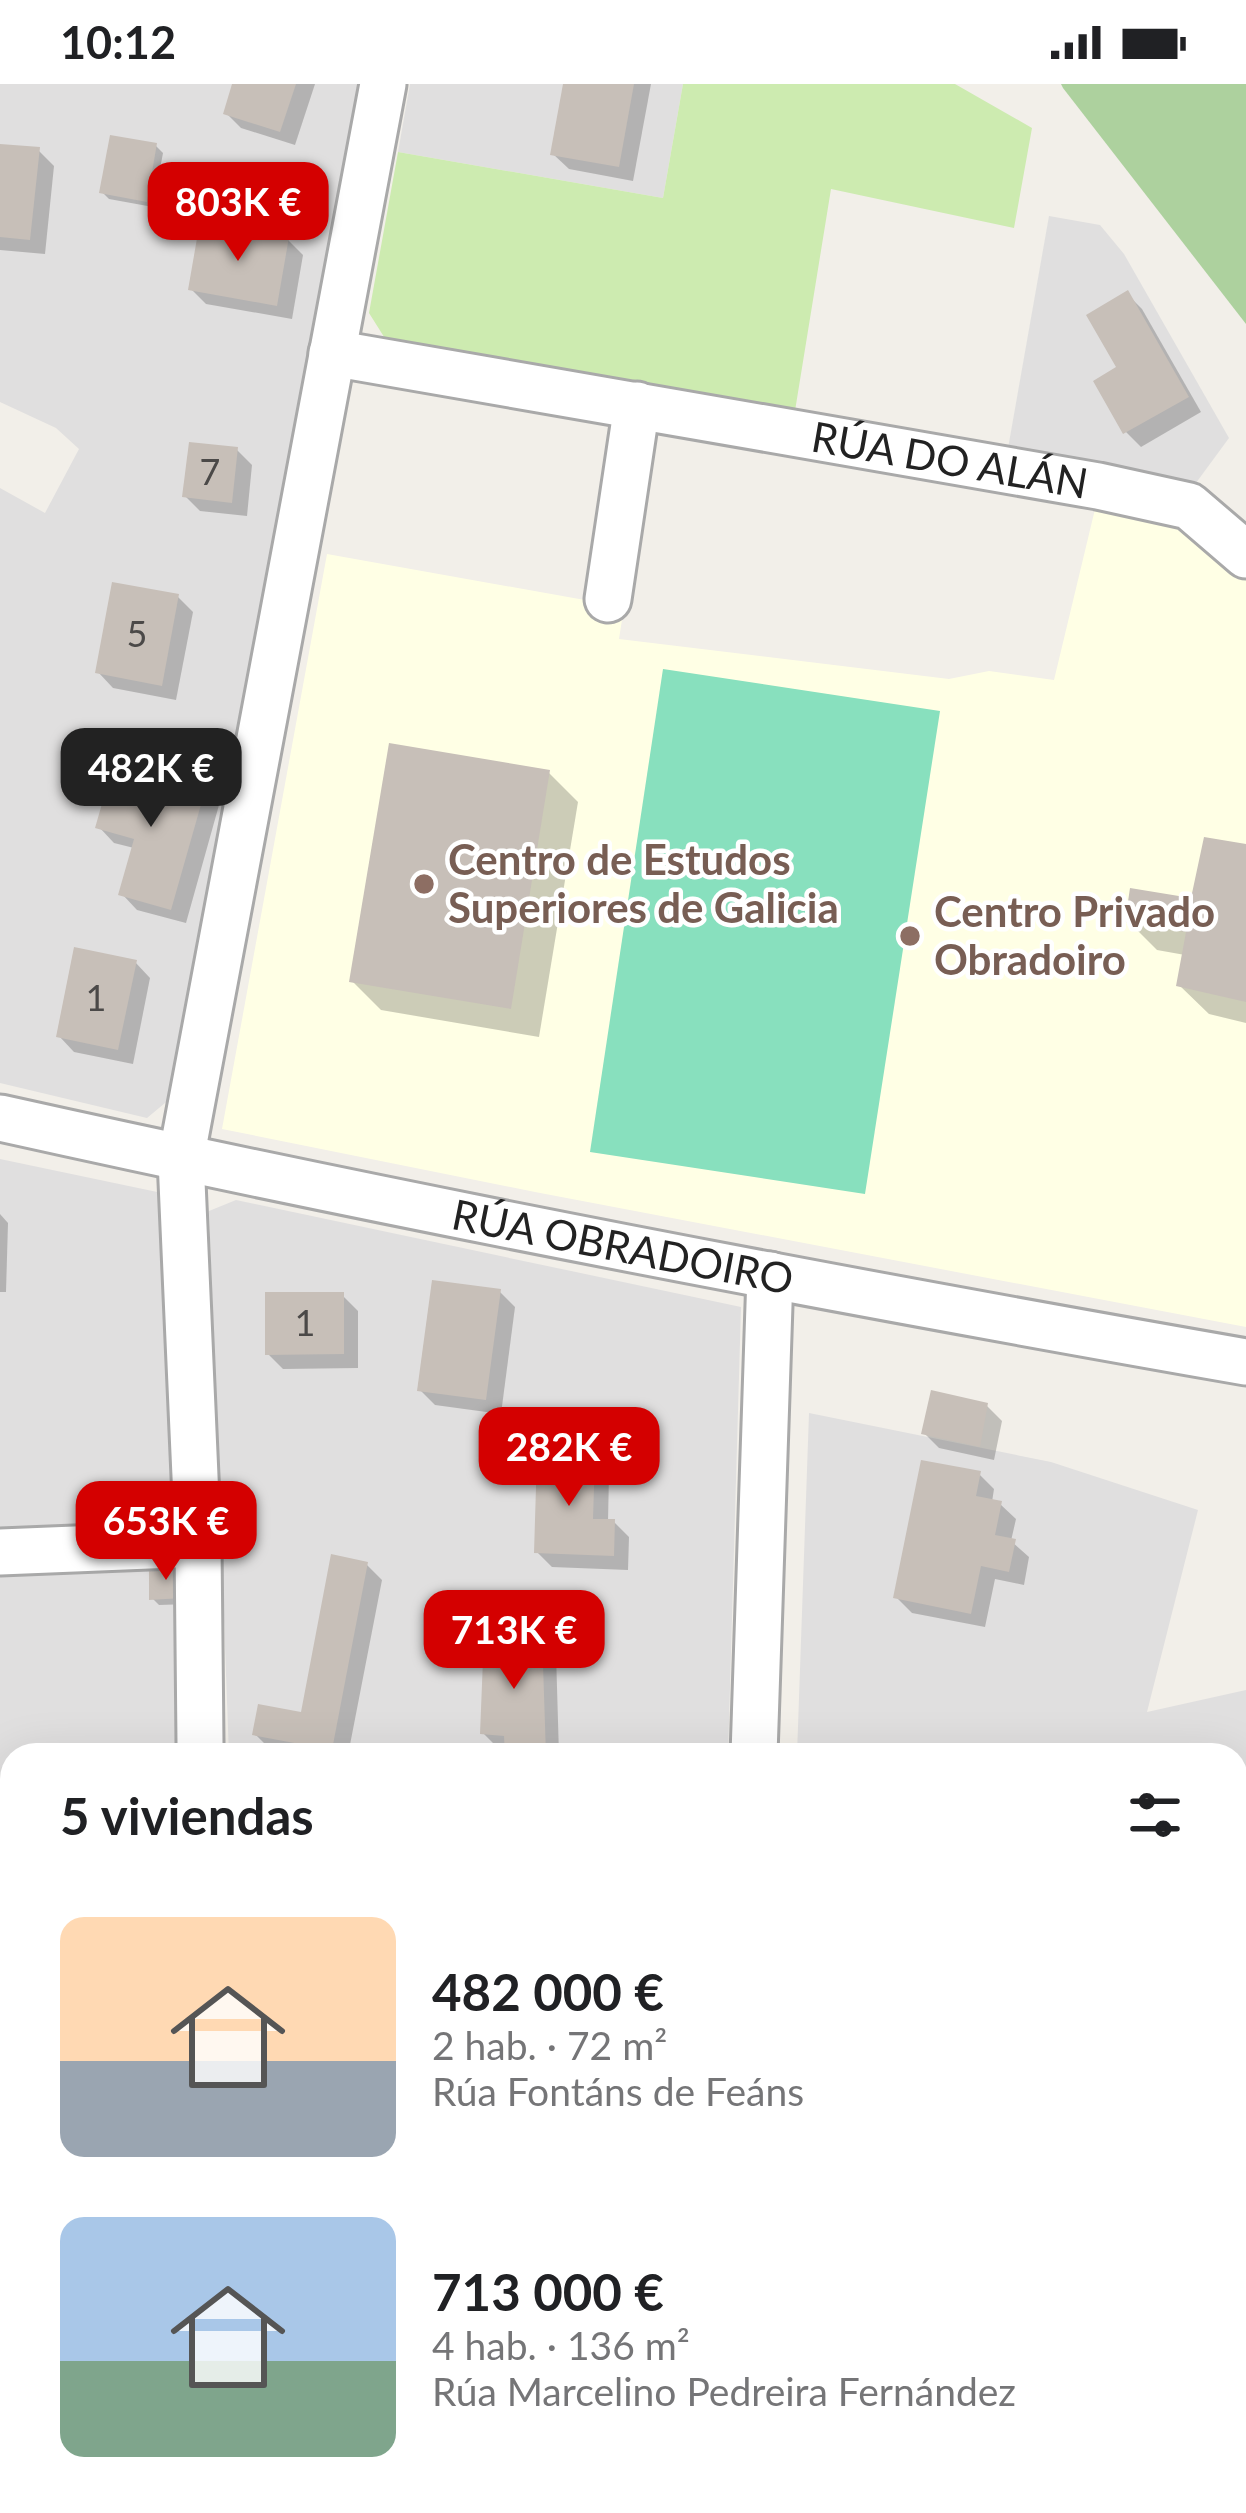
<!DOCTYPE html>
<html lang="es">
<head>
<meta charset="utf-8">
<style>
  :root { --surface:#fff; --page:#f6f6f6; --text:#202124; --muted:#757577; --accent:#d40000 }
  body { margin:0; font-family:Lato,sans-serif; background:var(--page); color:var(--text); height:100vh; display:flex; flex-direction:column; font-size:45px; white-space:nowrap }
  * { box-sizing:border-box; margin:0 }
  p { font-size:39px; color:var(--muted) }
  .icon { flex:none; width:66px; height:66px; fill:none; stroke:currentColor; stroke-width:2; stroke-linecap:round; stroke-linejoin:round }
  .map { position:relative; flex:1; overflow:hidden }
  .side { position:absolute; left:0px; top:1659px; width:1248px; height:771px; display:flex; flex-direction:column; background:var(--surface); border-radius:36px 36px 0 0; box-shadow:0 12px 48px #0002 }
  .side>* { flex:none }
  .price { position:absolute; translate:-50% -102px; padding:0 27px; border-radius:24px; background:var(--accent); color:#fff; font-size:39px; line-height:78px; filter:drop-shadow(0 3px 6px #0008) }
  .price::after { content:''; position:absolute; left:50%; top:72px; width:36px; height:27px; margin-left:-18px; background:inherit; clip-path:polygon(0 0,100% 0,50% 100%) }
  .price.active { background:#222; color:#fff }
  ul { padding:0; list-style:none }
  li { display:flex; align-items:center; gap:36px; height:300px; padding:0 60px }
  li span { display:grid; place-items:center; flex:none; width:336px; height:240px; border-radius:24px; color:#555 }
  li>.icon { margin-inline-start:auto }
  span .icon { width:144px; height:144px; fill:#fffc; stroke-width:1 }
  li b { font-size:51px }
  h2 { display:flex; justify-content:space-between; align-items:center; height:144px; padding:0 60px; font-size:51px }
  .status { display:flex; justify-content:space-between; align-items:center; height:84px; padding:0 60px; background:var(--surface); direction:ltr }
  .status svg { height:33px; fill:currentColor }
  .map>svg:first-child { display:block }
  .residential { fill:#e0dfdf }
  .education { fill:#ffffe5 }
  .grass { fill:#cdebb0 }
  .forest { fill:#add19e }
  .pitch { fill:#88e0be }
  .shadow { fill:#0003 }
  .building { fill:#c7bfb8 }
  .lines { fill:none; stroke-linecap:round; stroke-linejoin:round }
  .street-casing { stroke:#a9a9a9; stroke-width:51 }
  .street { stroke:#fff; stroke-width:45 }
  .education-dot { fill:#8d6e63; stroke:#fff; stroke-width:4.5 }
  .labels { text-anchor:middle; stroke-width:9; stroke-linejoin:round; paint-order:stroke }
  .number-label { font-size:36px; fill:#4b4948 }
  .street-label { font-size:42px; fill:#222; stroke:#fff }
  .education-label { font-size:42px; font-weight:bold; fill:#785e54; stroke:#fff; text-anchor:start }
</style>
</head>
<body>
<div class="status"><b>10:12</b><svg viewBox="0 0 49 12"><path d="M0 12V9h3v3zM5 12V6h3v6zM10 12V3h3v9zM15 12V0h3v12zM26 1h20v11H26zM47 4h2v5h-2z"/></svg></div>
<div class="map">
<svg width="1246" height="2429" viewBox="0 0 1246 2429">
  <rect width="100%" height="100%" fill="#f2efe9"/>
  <g class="residential">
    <polygon points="0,0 360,0 266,492 234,691 171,1014 147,1034 0,999 0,404 45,429 79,365 56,344 0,318"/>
    <polygon points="410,0 683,0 663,114 398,68"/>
    <polygon points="1049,132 1100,141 1124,170 1229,354 1193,403 1007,370"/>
    <polygon points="0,1075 162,1109 180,1442 0,1453"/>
    <polygon points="236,1116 741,1223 728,1671 229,1671 209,1127"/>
    <polygon points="809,1329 1051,1378 1198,1426 1147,1628 1246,1606 1246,2429 794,2429 794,2418 1236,2418 1236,1671 797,1671"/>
    <polygon points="184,1482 182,1671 12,1671 12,1902 0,1904 0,1490"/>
  </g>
  <polygon class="education" points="1096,421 1164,428 1246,494 1246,1243 535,1108 222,1045 327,470 624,523 619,555 949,595 989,587 1054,596"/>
  <polygon class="grass" points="683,0 955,0 1032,44 1014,144 831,105 794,333 386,256 369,229 398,68 663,114"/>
  <g class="forest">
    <polygon points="1061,0 1246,0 1246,240 1063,4"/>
    <polygon points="432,2418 644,2418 648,2429 416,2429"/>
  </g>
  <polygon class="pitch" points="663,585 940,627 865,1110 590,1068"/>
  <g class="shadow">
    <polygon points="235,0 315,0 295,61 241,44 226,29"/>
    <polygon points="566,0 651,0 633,97 569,85 553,70"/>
    <polygon points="156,62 163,69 153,123 109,115 102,108"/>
    <polygon points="0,63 38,66 54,82 45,170 0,166"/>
    <polygon points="288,156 303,171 292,235 206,220 191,205"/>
    <polygon points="1127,210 1142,225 1201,328 1141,363 1126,348 1120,285"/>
    <polygon points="237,366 252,381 247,432 200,427 185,412"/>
    <polygon points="178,513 193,528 176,616 113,604 98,588"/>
    <polygon points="549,689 578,718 539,953 381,926 352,897"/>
    <polygon points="204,706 219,721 186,839 137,826 122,810 134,764 114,759 99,743"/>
    <polygon points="1246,763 1246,939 1209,930 1179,901 1185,871 1157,866 1128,837 1193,817"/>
    <polygon points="135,878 150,894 133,980 74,968 59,952"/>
    <polygon points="0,1130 8,1139 6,1208 0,1208"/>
    <polygon points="500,1208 515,1223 501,1330 435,1321 420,1306"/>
    <polygon points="342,1211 358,1227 358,1284 283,1285 268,1270"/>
    <polygon points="987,1322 1002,1337 994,1376 939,1364 924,1349"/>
    <polygon points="594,1375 609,1390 608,1438 614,1438 629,1453 628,1486 552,1483 537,1468"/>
    <polygon points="979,1390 994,1405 992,1418 1000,1420 1016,1435 1011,1457 1029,1473 1024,1501 995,1495 985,1543 912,1529 896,1513"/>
    <polygon points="367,1481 382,1496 348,1671 301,1671 270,1665 255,1650 303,1632"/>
    <polygon points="182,1485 189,1520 159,1521 152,1514"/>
    <polygon points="541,1553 556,1569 559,1671 508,1671 507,1665 498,1664 483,1649"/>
    <rect x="1236" y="2052" width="10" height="99"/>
  </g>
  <g class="building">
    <polygon points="232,0 296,0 280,48 223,30"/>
    <polygon points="563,0 634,0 619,83 550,71"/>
    <polygon points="110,51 157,59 147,118 99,109"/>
    <polygon points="0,60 40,63 30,156 0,153"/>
    <polygon points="200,137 289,153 277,222 188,206"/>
    <polygon points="1128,206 1189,313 1123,350 1093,297 1116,283 1086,231"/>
    <polygon points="189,358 238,363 232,419 182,413"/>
    <polygon points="112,498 179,510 162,602 95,589"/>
    <polygon points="389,659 550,686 511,925 349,898"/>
    <polygon points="114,678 206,703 171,826 118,811 134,755 95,744"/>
    <polygon points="1204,753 1246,760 1246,918 1176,902 1186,848 1125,838 1130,804 1191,814"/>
    <polygon points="74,863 137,876 118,966 56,953"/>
    <polygon points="432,1196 501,1205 486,1316 417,1307"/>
    <polygon points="265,1208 344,1208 344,1270 265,1271"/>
    <polygon points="931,1306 988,1319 980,1363 921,1350"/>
    <polygon points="537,1370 595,1372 593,1435 615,1435 614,1472 534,1469"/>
    <polygon points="921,1376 981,1387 976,1412 1002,1417 995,1451 1016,1455 1009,1488 981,1482 971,1530 893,1514"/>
    <polygon points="331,1470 368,1478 332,1666 252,1651 258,1620 301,1628"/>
    <polygon points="184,1482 183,1514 149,1516 149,1483"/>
    <polygon points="484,1550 542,1550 546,1671 505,1671 504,1652 480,1650"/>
    <rect x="1236" y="2049" width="10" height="64"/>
  </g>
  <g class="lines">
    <defs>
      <g id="street">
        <path id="s1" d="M332,269L1098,402L1189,422L1246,471"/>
        <polyline points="608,515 637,321"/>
        <path id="s2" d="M0,1034C413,1126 829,1205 1246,1278"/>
        <polyline points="0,1468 198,1460"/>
        <polyline points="200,1659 198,1460 181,1075 383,0"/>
        <polyline points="754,1671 770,1191"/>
        <polyline points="0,1917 12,1914"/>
        <polyline points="750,2418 750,2429"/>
      </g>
    </defs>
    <use href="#street" class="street-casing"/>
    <use href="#street" class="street"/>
  </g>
  <g class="education-dot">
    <circle cx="424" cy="800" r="12"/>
    <circle cx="910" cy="852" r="12"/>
  </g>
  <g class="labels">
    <g class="number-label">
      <text x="210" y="401">7</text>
      <text x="137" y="563">5</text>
      <text x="96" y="927">1</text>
      <text x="305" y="1252">1</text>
    </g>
    <g class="street-label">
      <text dy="15" stroke="none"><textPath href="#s1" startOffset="627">RÚA DO ALÁN</textPath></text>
      <text dy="15" stroke="none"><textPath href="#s2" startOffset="636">RÚA OBRADOIRO</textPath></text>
    </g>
    <g class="education-label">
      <text x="448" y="791">Centro de Estudos<tspan x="448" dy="48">Superiores de Galicia</tspan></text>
      <text x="934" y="843">Centro Privado<tspan x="934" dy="48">Obradoiro</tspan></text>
    </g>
  </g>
</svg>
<b class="price" style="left:238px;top:180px">803K €</b>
<b class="price active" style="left:151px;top:746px">482K €</b>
<b class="price" style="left:569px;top:1425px">282K €</b>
<b class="price" style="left:166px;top:1499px">653K €</b>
<b class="price" style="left:514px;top:1608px">713K €</b>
<section class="side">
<h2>5 viviendas<svg class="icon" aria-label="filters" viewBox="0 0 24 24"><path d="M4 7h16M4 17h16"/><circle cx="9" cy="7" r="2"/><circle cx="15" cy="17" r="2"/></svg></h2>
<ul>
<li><span style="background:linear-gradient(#ffd9b3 60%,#9aa5b1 0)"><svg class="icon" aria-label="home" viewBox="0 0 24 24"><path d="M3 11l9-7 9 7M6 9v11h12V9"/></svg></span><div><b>482 000 €</b><p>2 hab. · 72 m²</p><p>Rúa Fontáns de Feáns</p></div></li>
<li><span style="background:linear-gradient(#a9c7e8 60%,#7fa58c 0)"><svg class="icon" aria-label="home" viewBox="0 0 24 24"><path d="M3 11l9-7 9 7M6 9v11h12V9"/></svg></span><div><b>713 000 €</b><p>4 hab. · 136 m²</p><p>Rúa Marcelino Pedreira Fernández</p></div></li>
</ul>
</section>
</div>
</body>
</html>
